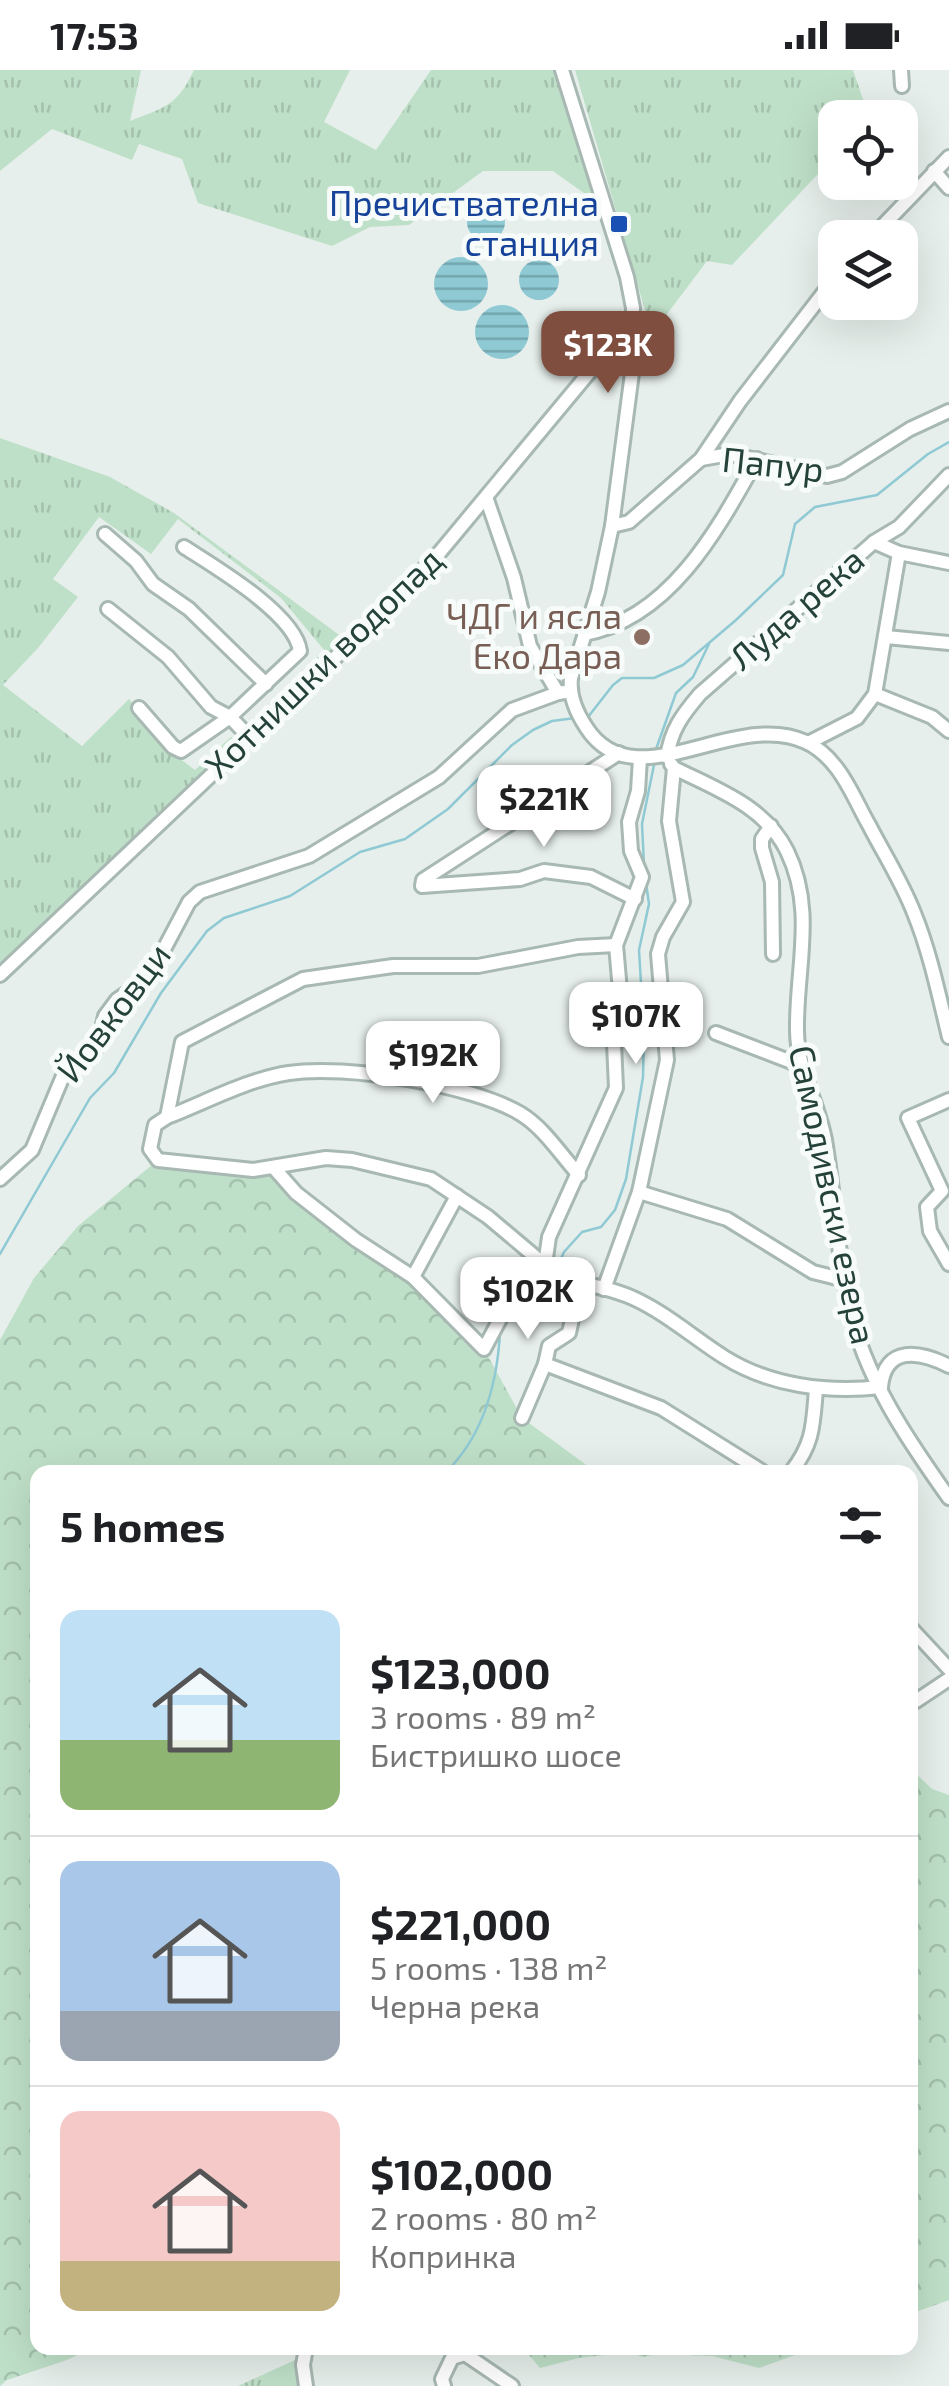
<!DOCTYPE html>
<html lang="en">
<head>
<meta charset="utf-8">
<style>
  :root { --surface:#fff; --page:#f2f2f2; --text:#202124; --muted:#757577; --line:#e0e0e0; --accent:#7f4e3f }
  body { margin:0; font-family:"Exo 2",sans-serif; background:var(--page); color:var(--text); height:100vh; display:flex; flex-direction:column; font-size:38px; white-space:nowrap }
  * { box-sizing:border-box; margin:0 }
  p { font-size:32px; color:var(--muted) }
  .icon { flex:none; width:55px; height:55px; fill:none; stroke:currentColor; stroke-width:2; stroke-linecap:round; stroke-linejoin:round }
  .map { position:relative; flex:1; overflow:hidden }
  .side { position:absolute; left:30px; top:1395px; width:888px; height:890px; display:flex; flex-direction:column; background:var(--surface); border-radius:20px; box-shadow:0 10px 40px #0002 }
  .side>* { flex:none }
  .tools { position:absolute; left:818px; top:30px; display:grid; gap:20px }
  .tools a { display:grid; place-items:center; width:100px; height:100px; border-radius:20px; background:var(--surface); box-shadow:0 10px 40px #0002; font-size:50px }
  .price { position:absolute; translate:-50% -85px; padding:0 22px; border-radius:20px; background:#fff; color:#222; font-size:32px; line-height:65px; filter:drop-shadow(0 2px 5px #0008) }
  .price::after { content:''; position:absolute; left:50%; top:60px; width:30px; height:22px; margin-left:-15px; background:inherit; clip-path:polygon(0 0,100% 0,50% 100%) }
  .price.on { background:var(--accent); color:#fff }
  ul { padding:0; list-style:none }
  li { display:flex; align-items:center; gap:30px; height:250px; padding:0 30px }
  li+li { border-top:2px solid var(--line) }
  li span { display:grid; place-items:center; flex:none; width:280px; height:200px; border-radius:20px; color:#555 }
  li>.icon { margin-inline-start:auto }
  span .icon { width:120px; height:120px; fill:#fffc; stroke-width:1 }
  li b { font-size:42px }
  h2 { display:flex; justify-content:space-between; align-items:center; height:120px; padding:0 30px; font-size:42px }
  .status { display:flex; justify-content:space-between; align-items:center; height:70px; padding:0 50px; background:var(--surface); direction:ltr }
  .status svg { height:28px; fill:currentColor }
  .map>svg:first-child { display:block }
  .grass { fill:url(#grass-tufts); fill-rule:evenodd }
  .forest { fill:url(#forest-crowns) }
  .water { fill:url(#water-rules) }
  .lines { fill:none; stroke-linecap:round; stroke-linejoin:round }
  .stream { stroke:#8ec9d4; stroke-width:2.5 }
  .minor-casing { stroke:#a8b8b2; stroke-width:18 }
  .minor { stroke:#fff; stroke-width:12 }
  .transit-dot { fill:#1a4fb4; stroke:#f7fbf9; stroke-width:4 }
  .education-dot { fill:#8d6e63; stroke:#f7fbf9; stroke-width:4 }
  .labels { text-anchor:middle; stroke-width:10; stroke-linejoin:round; paint-order:stroke }
  .transit-label { font-size:35px; fill:#164399; stroke:#f7fbf9; text-anchor:end }
  .street-label { font-size:35px; fill:#24423a; stroke:#f7fbf9 }
  .education-label { font-size:35px; fill:#785e54; stroke:#f7fbf9; text-anchor:end }
</style>
</head>
<body>
<div class="status"><b>17:53</b><svg viewBox="0 0 49 12"><path d="M0 12V9h3v3zM5 12V6h3v6zM10 12V3h3v9zM15 12V0h3v12zM26 1h20v11H26zM47 4h2v5h-2z"/></svg></div>
<div class="map">
<svg width="949" height="2316" viewBox="0 0 949 2316">
  <defs>
    <pattern id="grass-tufts" width="24" height="20" patternUnits="userSpaceOnUse" patternTransform="scale(2.5)"><rect width="24" height="20" fill="#bfe0c8"/><path d="M3 7l-1-3M5 7V3M7 7l1-3M15 17l-1-3M17 17v-4M19 17l1-3" fill="none" stroke="#a4c1ad"/></pattern>
    <pattern id="forest-crowns" width="20" height="18" patternUnits="userSpaceOnUse" patternTransform="scale(2.5)"><rect width="20" height="18" fill="#bfe0c8"/><path d="M2 6a3 3 0 1 1 6 0M12 15a3 3 0 1 1 6 0" fill="none" stroke="#a4c1ad"/></pattern>
    <pattern id="water-rules" width="6" height="5" patternUnits="userSpaceOnUse" patternTransform="scale(2.5)"><rect width="6" height="5" fill="#8ec9d4"/><path d="M0 2.5h6" fill="none" stroke="#74a5ad"/></pattern>
  </defs>
  <rect width="100%" height="100%" fill="#e6efeb"/>
  <g class="grass">
    <path d="M0,0H141L130,51C165,37 177,36 194,0H350L324,52L376,80L431,0H555L593,124L588,126L553,101H483L409,155L370,157L332,176L198,133L182,89L139,74L132,90L52,59L0,101Z"/>
    <polygon points="575,0 853,0 869,47 835,48 835,86 732,195 707,191 652,264"/>
    <path d="M0,368L110,407L174,443L350,573L0,905ZM99,447L151,484L178,449L281,528L324,580L239,674L231,667L195,700L179,688L129,629L82,676L3,615L38,578L78,527L53,509Z"/>
    <polygon points="295,2290 301,2316 238,2316"/>
  </g>
  <g class="forest">
    <polygon points="158,1090 274,1098 413,1207 484,1279 522,1348 596,1402 38,1402 38,2278 92,2278 67,2290 7,2310 0,2316 0,1270 34,1208 78,1156"/>
    <polygon points="910,1698 932,1719 949,1725 949,2230 910,2244"/>
    <polygon points="523,2278 814,2278 759,2298 712,2286 658,2284 642,2287 630,2282 579,2288 540,2298"/>
  </g>
  <g class="water">
    <circle cx="486" cy="152" r="19"/>
    <circle cx="461" cy="214" r="27"/>
    <circle cx="539" cy="210" r="20"/>
    <circle cx="502" cy="262" r="27"/>
  </g>
  <g class="lines">
    <g class="stream">
      <polyline points="588,647 613,615 622,608 654,608 683,595 736,550 783,505 795,454 815,437 877,425 928,384 949,372"/>
      <polyline points="655,682 676,623 693,607 709,574"/>
      <polyline points="644,795 642,754 655,690"/>
      <polyline points="0,1184 90,1028 114,1003 161,923 207,861 224,848 290,826 360,782 405,769 448,739 512,675 533,660 552,651 575,648"/>
      <polyline points="555,1202 564,1182 582,1162 601,1157 615,1140 626,1109 643,1007 644,963 639,880 649,834 646,813"/>
      <polyline points="515,1235 549,1215"/>
      <path d="M446,1402C483,1366 497,1314 500,1263"/>
    </g>
    <defs>
      <g id="minor">
        <path d="M562,0L627,207L633,238L632,303L612,456L598,522L571,608C569,626 576,642 586,657C634,733 734,638 806,672C817,677 827,686 835,696C849,713 858,736 869,755C884,784 902,812 914,843C930,882 939,926 949,967"/>
        <polyline points="901,0 902,16"/>
        <polyline points="934,101 949,118"/>
        <polyline points="871,168 949,87"/>
        <polyline points="701,389 730,384 827,406 842,402 910,359 949,341"/>
        <polyline points="486,427 514,508 530,576 558,623 565,622"/>
        <polyline points="612,456 629,452 701,389 740,331 835,208"/>
        <polyline points="105,464 136,491 153,514 189,539 266,614"/>
        <polyline points="874,472 899,483 949,493"/>
        <polyline points="108,539 168,587 211,637 230,647 250,668"/>
        <path d="M584,564C670,549 718,459 757,389"/>
        <polyline points="886,567 949,573"/>
        <polyline points="875,624 932,647 949,661"/>
        <path d="M139,638L173,677L181,681L230,647L300,581C295,544 215,497 184,477"/>
        <polyline points="808,673 857,648 875,624 899,483"/>
        <polyline points="619,683 423,810 422,816 520,809 544,801 591,807 635,829"/>
        <path d="M667,687C671,660 682,645 700,624L874,472L899,457L949,405"/>
        <path d="M674,698C716,719 765,736 787,781C816,840 796,898 797,960C797,999 818,1032 825,1070C834,1124 837,1180 849,1235C864,1306 907,1369 949,1428"/>
        <polyline points="771,756 762,769 762,778 772,812 773,884"/>
        <polyline points="0,905 376,549 440,482 607,281 634,275"/>
        <polyline points="716,963 802,996"/>
        <polyline points="167,1047 182,972 303,909 393,896 478,896 578,877 616,875"/>
        <polyline points="274,1098 296,1123 356,1170 413,1207 484,1279 507,1236 545,1195 549,1167 616,1018 614,973 620,921 616,875 642,807 631,781 629,752 638,721 640,688"/>
        <path d="M579,1105C561,1085 544,1058 521,1044C474,1015 344,994 289,1003C248,1009 206,1032 167,1047L155,1055L150,1079L158,1090L253,1100L326,1088L352,1090L431,1109L488,1147L545,1195L549,1204L558,1209C583,1213 611,1218 633,1228C666,1243 694,1268 724,1287C770,1316 828,1323 881,1317"/>
        <polyline points="0,1109 32,1080 63,1006 98,976 105,946 117,930 140,914 154,898 189,832 200,822 309,786 439,707 512,640 558,623"/>
        <polyline points="639,1122 727,1149 813,1202 845,1210"/>
        <polyline points="949,1194 930,1161 927,1137 942,1121 908,1048 949,1030"/>
        <polyline points="413,1207 457,1126"/>
        <polyline points="604,1219 639,1122 667,990 658,884 663,867 683,832 669,751 674,698 671,694"/>
        <polyline points="545,1294 661,1338 763,1402"/>
        <path d="M881,1317C885,1275 920,1281 949,1296"/>
        <polyline points="522,1348 545,1294 549,1276 569,1263 580,1212"/>
        <path d="M791,1402C814,1373 813,1354 816,1319"/>
        <polyline points="910,1557 949,1599"/>
        <polyline points="916,1631 949,1609"/>
        <polyline points="306,2278 303,2295 306,2316"/>
        <polyline points="444,2316 442,2309 452,2288 465,2284 512,2316"/>
      </g>
    </defs>
    <use href="#minor" class="minor-casing"/>
    <use href="#minor" class="minor"/>
  </g>
  <rect class="transit-dot" x="609" y="144" width="20" height="20" rx="5"/>
  <circle class="education-dot" cx="642" cy="567" r="10"/>
  <g class="labels">
    <g class="transit-label">
      <text x="599" y="146">Пречиствателна<tspan x="599" dy="40">станция</tspan></text>
    </g>
    <g class="street-label">
      <text transform="translate(773 395) rotate(6)" y="12">Папур</text>
      <text transform="translate(797 539) rotate(-41)" y="12">Луда река</text>
      <text transform="translate(324 593) rotate(-44)" y="12">Хотнишки водопад</text>
      <text transform="translate(114 943) rotate(-53)" y="12">Йовковци</text>
      <text transform="translate(832 1125) rotate(78)" y="12">Самодивски езера</text>
    </g>
    <g class="education-label">
      <text x="622" y="559">ЧДГ и ясла<tspan x="622" dy="40">Еко Дара</tspan></text>
    </g>
  </g>
</svg>
<div class="tools">
<a><svg class="icon" aria-label="locate" viewBox="0 0 24 24"><circle cx="12" cy="12" r="6"/><path d="M12 2v4M12 18v4M2 12h4M18 12h4"/></svg></a>
<a><svg class="icon" aria-label="layers" viewBox="0 0 24 24"><path d="M12 4l9 5-9 5-9-5zM3 14l9 5 9-5"/></svg></a>
</div>
<b class="price on" style="left:608px;top:326px">$123K</b>
<b class="price" style="left:544px;top:780px">$221K</b>
<b class="price" style="left:636px;top:997px">$107K</b>
<b class="price" style="left:433px;top:1036px">$192K</b>
<b class="price" style="left:528px;top:1272px">$102K</b>
<section class="side">
<h2>5 homes<svg class="icon" aria-label="filters" viewBox="0 0 24 24"><path d="M4 7h16M4 17h16"/><circle cx="9" cy="7" r="2"/><circle cx="15" cy="17" r="2"/></svg></h2>
<ul>
<li><span style="background:linear-gradient(#bfe0f5 65%,#8fb573 0)"><svg class="icon" aria-label="home" viewBox="0 0 24 24"><path d="M3 11l9-7 9 7M6 9v11h12V9"/></svg></span><div><b>$123,000</b><p>3 rooms · 89 m²</p><p>Бистришко шосе</p></div></li>
<li><span style="background:linear-gradient(#a9c7e8 75%,#9aa5b1 0)"><svg class="icon" aria-label="home" viewBox="0 0 24 24"><path d="M3 11l9-7 9 7M6 9v11h12V9"/></svg></span><div><b>$221,000</b><p>5 rooms · 138 m²</p><p>Черна река</p></div></li>
<li><span style="background:linear-gradient(#f6c9c9 75%,#c2b280 0)"><svg class="icon" aria-label="home" viewBox="0 0 24 24"><path d="M3 11l9-7 9 7M6 9v11h12V9"/></svg></span><div><b>$102,000</b><p>2 rooms · 80 m²</p><p>Копринка</p></div></li>
</ul>
</section>
</div>
</body>
</html>
